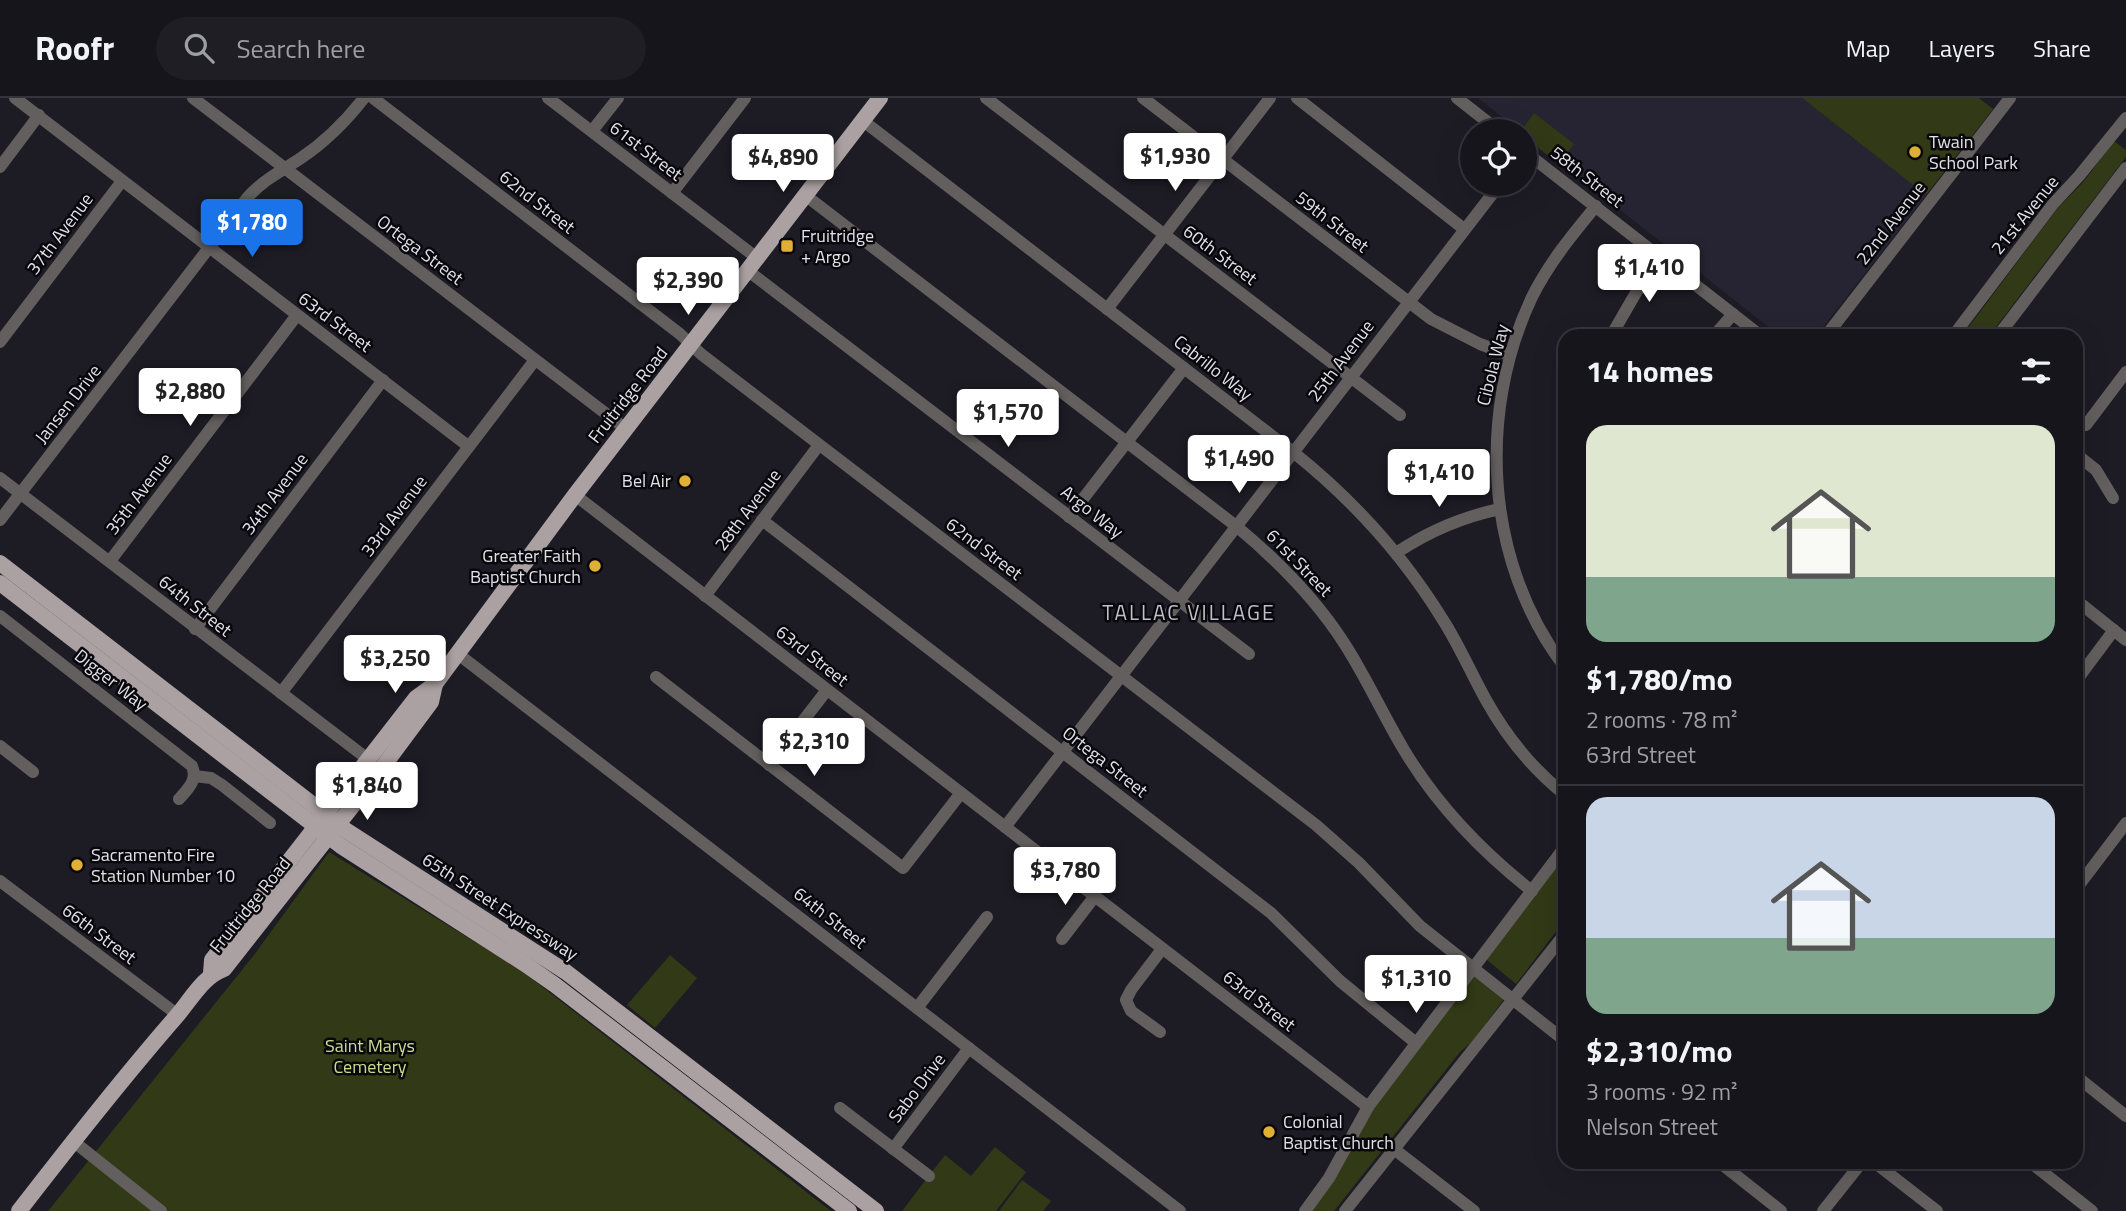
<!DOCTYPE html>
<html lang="en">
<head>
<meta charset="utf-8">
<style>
  :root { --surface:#16151c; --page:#1f1e25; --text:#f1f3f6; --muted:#9e9fa3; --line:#35343b; --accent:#1a73e8 }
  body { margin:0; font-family:"Titillium Web",sans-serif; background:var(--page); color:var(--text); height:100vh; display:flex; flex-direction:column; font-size:26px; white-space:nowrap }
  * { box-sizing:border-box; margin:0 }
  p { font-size:23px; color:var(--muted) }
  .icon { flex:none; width:38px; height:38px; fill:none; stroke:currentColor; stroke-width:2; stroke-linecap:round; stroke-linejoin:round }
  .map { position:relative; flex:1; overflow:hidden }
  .drawer { position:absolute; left:1558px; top:231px; width:525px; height:840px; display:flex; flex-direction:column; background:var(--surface); border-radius:21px; box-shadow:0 7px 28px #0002,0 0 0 2px var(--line) }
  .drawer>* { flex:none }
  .buttons { position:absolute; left:1460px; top:21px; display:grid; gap:14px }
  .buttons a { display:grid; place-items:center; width:77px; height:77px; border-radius:50%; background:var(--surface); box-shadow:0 7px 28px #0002,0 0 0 2px var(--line); font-size:35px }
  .price { position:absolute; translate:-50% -60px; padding:0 16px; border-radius:7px; background:#fff; color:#222; font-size:23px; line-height:46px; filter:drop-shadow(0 2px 4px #0008) }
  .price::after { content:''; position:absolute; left:50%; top:42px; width:21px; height:16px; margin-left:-10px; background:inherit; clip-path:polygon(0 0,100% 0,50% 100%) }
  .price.active { background:var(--accent); color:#fff }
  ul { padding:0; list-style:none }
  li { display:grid; align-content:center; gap:14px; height:371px; padding:0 28px }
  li+li { border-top:2px solid var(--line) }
  li span { display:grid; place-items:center; height:217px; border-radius:21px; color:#555 }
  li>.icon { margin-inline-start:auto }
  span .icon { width:126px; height:126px; fill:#fffc; stroke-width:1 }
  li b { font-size:30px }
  h2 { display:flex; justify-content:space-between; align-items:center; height:84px; padding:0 28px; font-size:30px }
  header { display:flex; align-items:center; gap:42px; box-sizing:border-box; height:98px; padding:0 35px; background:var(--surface); border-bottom:2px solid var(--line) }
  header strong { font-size:33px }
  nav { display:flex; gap:38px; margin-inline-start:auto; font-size:24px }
  .search { width:490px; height:63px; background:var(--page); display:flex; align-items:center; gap:18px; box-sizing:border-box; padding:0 24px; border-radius:38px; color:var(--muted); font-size:26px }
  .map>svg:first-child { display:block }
  .built { fill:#262432 }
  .green { fill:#323916 }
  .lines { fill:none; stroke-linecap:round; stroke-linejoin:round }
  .minor { stroke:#645f5f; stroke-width:12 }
  .major { stroke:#aca1a2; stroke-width:16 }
  .poi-dot { fill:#e0b034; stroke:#08070b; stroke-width:2.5 }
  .labels { text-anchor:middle; stroke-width:5; stroke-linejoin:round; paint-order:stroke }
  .poi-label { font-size:18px; fill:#e1e1e7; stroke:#08070b; text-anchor:start }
  .street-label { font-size:18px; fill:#e1e1e7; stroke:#08070b }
  .park-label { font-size:18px; fill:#cdde8f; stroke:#08070b }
  .quarter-label { font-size:21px; letter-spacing:2px; fill:#bfbec9; stroke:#08070b }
</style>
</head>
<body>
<header>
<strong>Roofr</strong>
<div class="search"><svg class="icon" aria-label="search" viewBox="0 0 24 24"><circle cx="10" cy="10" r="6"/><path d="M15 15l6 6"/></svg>Search here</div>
<nav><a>Map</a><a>Layers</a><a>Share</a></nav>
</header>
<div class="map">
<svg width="2126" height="1113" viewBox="0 0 2126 1113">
  <rect width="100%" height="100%" fill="#1d1c25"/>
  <polygon class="built" points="1478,0 1802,0 1926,97 1816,238 1780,238 1524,36 1524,33 1520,33"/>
  <g class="green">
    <polygon points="1802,0 1979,0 1993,11 1926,97"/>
    <polygon points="1534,15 1574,46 1559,66 1524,39 1524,33 1521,33"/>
    <polygon points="2114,43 2126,52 2126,59 1989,238 1962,238 2057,111 2085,82"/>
    <polygon points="329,754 522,873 831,1113 48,1113 254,857"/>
    <polygon points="1564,757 1564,823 1516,886 1486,861"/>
    <polygon points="670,857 697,880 655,930 627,907"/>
    <polygon points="1472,876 1504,901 1472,944 1460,954 1334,1113 1310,1113 1371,1012"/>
    <polygon points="995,1049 1026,1074 996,1113 902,1113 945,1057 971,1078"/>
    <polygon points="1022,1082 1051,1103 1043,1113 999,1113"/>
  </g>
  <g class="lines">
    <g class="minor">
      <polyline points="15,0 468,348"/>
      <polyline points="193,0 626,331"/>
      <polyline points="373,0 680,236 701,256 1316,727 1359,765 1420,828 1564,942"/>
      <polyline points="548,0 757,160"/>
      <polyline points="986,0 1400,317"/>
      <polyline points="1143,0 1431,221 1480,246 1510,257"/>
      <polyline points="1297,0 1464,131"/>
      <polyline points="1457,0 1499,33"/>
      <path d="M862,22L1293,354C1352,401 1403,457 1443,522C1459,547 1471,575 1486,602C1506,638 1533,671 1564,696"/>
      <polyline points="592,33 618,0"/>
      <polyline points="1524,53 1761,238"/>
      <polyline points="0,69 39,17"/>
      <polyline points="672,95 745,0"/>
      <path d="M805,97L1236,428C1277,462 1315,500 1344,545C1366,579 1383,617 1404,652C1437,707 1481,753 1532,793"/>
      <polyline points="747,172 1249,556"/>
      <polyline points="1107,211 1270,0"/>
      <polyline points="1611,238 1637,193 1663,161"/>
      <polyline points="1714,238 1733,216"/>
      <polyline points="1826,238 2010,0"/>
      <polyline points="1953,238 2053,106 2079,78 2126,20"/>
      <polyline points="1998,238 2126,70"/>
      <polyline points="0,244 122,83"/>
      <polyline points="2086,327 2126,274"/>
      <polyline points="2076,356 2096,372 2113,400"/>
      <polyline points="0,380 369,662"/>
      <polyline points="575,397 1368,1009"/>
      <polyline points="1069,419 1184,270"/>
      <path d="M0,422L248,99C264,81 282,73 301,60C325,44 346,23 364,0"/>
      <polyline points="762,422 1271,815 1340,883 1416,945"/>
      <path d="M1396,455C1429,433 1461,419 1500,411"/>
      <polyline points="110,463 297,217"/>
      <polyline points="705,498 819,347"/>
      <polyline points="2076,502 2126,542"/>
      <path d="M0,518L192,668C198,682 188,691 179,701"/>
      <polyline points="195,531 383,282"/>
      <polyline points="458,556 1180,1113"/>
      <path d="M1564,568C1485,464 1477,315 1532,199C1549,165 1572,137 1596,108"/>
      <polyline points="656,579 903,770 961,695"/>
      <polyline points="2076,583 2114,532"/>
      <polyline points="281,595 535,262"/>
      <polyline points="0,648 33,674"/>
      <polyline points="769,667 827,592"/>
      <polyline points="194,678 211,680 222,687 270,725"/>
      <polyline points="1005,729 1500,86"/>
      <polyline points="0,783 178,917"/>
      <polyline points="2076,791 2126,725"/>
      <polyline points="1062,841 1095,798"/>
      <polyline points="917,910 987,819"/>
      <polyline points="1160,934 1131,913 1126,902 1131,892 1162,851"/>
      <polyline points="2076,978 2126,1018"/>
      <polyline points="840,1010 929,1078"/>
      <polyline points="73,1043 161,1113"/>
      <polyline points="893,1051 969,950"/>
      <polyline points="1394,1051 1474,1113"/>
      <polyline points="1719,1064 1781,1113"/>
      <polyline points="1874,1064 1937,1113"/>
      <polyline points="2030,1064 2092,1113"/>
      <polyline points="1305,1113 1329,1080 1368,1009 1564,750"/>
      <polyline points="1345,1113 1564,837"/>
      <polyline points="1823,1113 1862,1064"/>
    </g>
    <g class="major">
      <polyline points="0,465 347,733 566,874 876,1113"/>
      <polyline points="0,485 341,748 525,866 555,887 849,1113"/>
      <polyline points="211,875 212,862 416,600 435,586 575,397 880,0"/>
      <path d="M19,1113C70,1047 121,982 175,920C191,902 202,879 224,871L376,678L431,604L435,586"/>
    </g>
  </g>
  <g class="poi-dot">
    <circle cx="1915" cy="54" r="7"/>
    <rect x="780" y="141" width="14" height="14" rx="3.5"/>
    <circle cx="685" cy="383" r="7"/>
    <circle cx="595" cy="468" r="7"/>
    <circle cx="77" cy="767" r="7"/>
    <circle cx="1269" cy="1034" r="7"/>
  </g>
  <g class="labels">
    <g class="poi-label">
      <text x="1929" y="50">Twain<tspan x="1929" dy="21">School Park</tspan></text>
      <text x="801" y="144">Fruitridge<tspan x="801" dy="21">+ Argo</tspan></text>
      <text x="671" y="389" text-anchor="end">Bel Air</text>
      <text x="581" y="464" text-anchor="end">Greater Faith<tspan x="581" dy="21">Baptist Church</tspan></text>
      <text x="91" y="763">Sacramento Fire<tspan x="91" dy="21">Station Number 10</tspan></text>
      <text x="1283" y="1030">Colonial<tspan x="1283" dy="21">Baptist Church</tspan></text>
    </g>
    <g class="street-label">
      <text transform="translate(646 53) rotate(37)" y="6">61st Street</text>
      <text transform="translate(1587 79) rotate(38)" y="6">58th Street</text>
      <text transform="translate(537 104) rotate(38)" y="6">62nd Street</text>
      <text transform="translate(2025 117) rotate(-51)" y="6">21st Avenue</text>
      <text transform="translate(1332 124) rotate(38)" y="6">59th Street</text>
      <text transform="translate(1891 125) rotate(-52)" y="6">22nd Avenue</text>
      <text transform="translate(60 136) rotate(-53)" y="6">37th Avenue</text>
      <text transform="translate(420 152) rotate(37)" y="6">Ortega Street</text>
      <text transform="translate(1220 157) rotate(37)" y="6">60th Street</text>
      <text transform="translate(335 224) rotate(37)" y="6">63rd Street</text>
      <text transform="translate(1341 263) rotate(-53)" y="6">25th Avenue</text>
      <text transform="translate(1493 267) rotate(-76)" y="6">Cibola Way</text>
      <text transform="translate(1213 270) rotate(38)" y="6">Cabrillo Way</text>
      <text transform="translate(628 297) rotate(-52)" y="6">Fruitridge Road</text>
      <text transform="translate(68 306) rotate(-52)" y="6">Jansen Drive</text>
      <text transform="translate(139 396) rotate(-53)" y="6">35th Avenue</text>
      <text transform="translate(275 396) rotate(-53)" y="6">34th Avenue</text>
      <text transform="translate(748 412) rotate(-53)" y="6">28th Avenue</text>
      <text transform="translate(1092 414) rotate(38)" y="6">Argo Way</text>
      <text transform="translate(394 418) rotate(-53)" y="6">33rd Avenue</text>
      <text transform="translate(984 451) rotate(37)" y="6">62nd Street</text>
      <text transform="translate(1299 465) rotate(46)" y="6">61st Street</text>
      <text transform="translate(195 508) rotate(38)" y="6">64th Street</text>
      <text transform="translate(812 558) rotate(38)" y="6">63rd Street</text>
      <text transform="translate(111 582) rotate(38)" y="6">Digger Way</text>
      <text transform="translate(1105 664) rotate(38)" y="6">Ortega Street</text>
      <text transform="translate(250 807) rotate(-51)" y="6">Fruitridge Road</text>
      <text transform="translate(500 809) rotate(33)" y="6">65th Street Expressway</text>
      <text transform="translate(830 820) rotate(38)" y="6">64th Street</text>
      <text transform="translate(99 836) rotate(37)" y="6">66th Street</text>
      <text transform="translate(1259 903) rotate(38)" y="6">63rd Street</text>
      <text transform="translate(917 990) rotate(-53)" y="6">Sabo Drive</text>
    </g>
    <g class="park-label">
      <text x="370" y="954">Saint Marys<tspan x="370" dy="21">Cemetery</tspan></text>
    </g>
    <g class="quarter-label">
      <text x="1189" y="522">TALLAC VILLAGE</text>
    </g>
  </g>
</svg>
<div class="buttons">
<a><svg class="icon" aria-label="locate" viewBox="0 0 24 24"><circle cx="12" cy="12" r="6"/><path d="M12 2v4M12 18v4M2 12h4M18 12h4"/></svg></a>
</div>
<b class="price" style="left:1175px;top:95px">$1,930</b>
<b class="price" style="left:783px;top:96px">$4,890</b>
<b class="price active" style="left:252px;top:161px">$1,780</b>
<b class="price" style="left:1649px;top:206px">$1,410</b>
<b class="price" style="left:688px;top:219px">$2,390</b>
<b class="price" style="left:190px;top:330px">$2,880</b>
<b class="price" style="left:1008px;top:351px">$1,570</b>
<b class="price" style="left:1239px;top:397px">$1,490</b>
<b class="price" style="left:1439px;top:411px">$1,410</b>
<b class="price" style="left:395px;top:597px">$3,250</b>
<b class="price" style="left:814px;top:680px">$2,310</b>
<b class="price" style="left:367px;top:724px">$1,840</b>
<b class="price" style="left:1065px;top:809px">$3,780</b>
<b class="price" style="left:1416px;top:917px">$1,310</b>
<section class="drawer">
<h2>14 homes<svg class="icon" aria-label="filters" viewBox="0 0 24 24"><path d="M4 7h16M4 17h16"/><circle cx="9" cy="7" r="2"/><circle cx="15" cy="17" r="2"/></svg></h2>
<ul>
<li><span style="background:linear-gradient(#dfe7d0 70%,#7fa58c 0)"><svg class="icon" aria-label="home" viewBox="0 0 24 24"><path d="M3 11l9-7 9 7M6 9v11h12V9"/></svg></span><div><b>$1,780/mo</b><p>2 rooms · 78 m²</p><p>63rd Street</p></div></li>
<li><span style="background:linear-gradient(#c9d6e8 65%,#7fa58c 0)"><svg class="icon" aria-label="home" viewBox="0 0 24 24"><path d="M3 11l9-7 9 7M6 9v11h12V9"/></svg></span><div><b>$2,310/mo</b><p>3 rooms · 92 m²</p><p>Nelson Street</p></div></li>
</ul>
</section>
</div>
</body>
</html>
